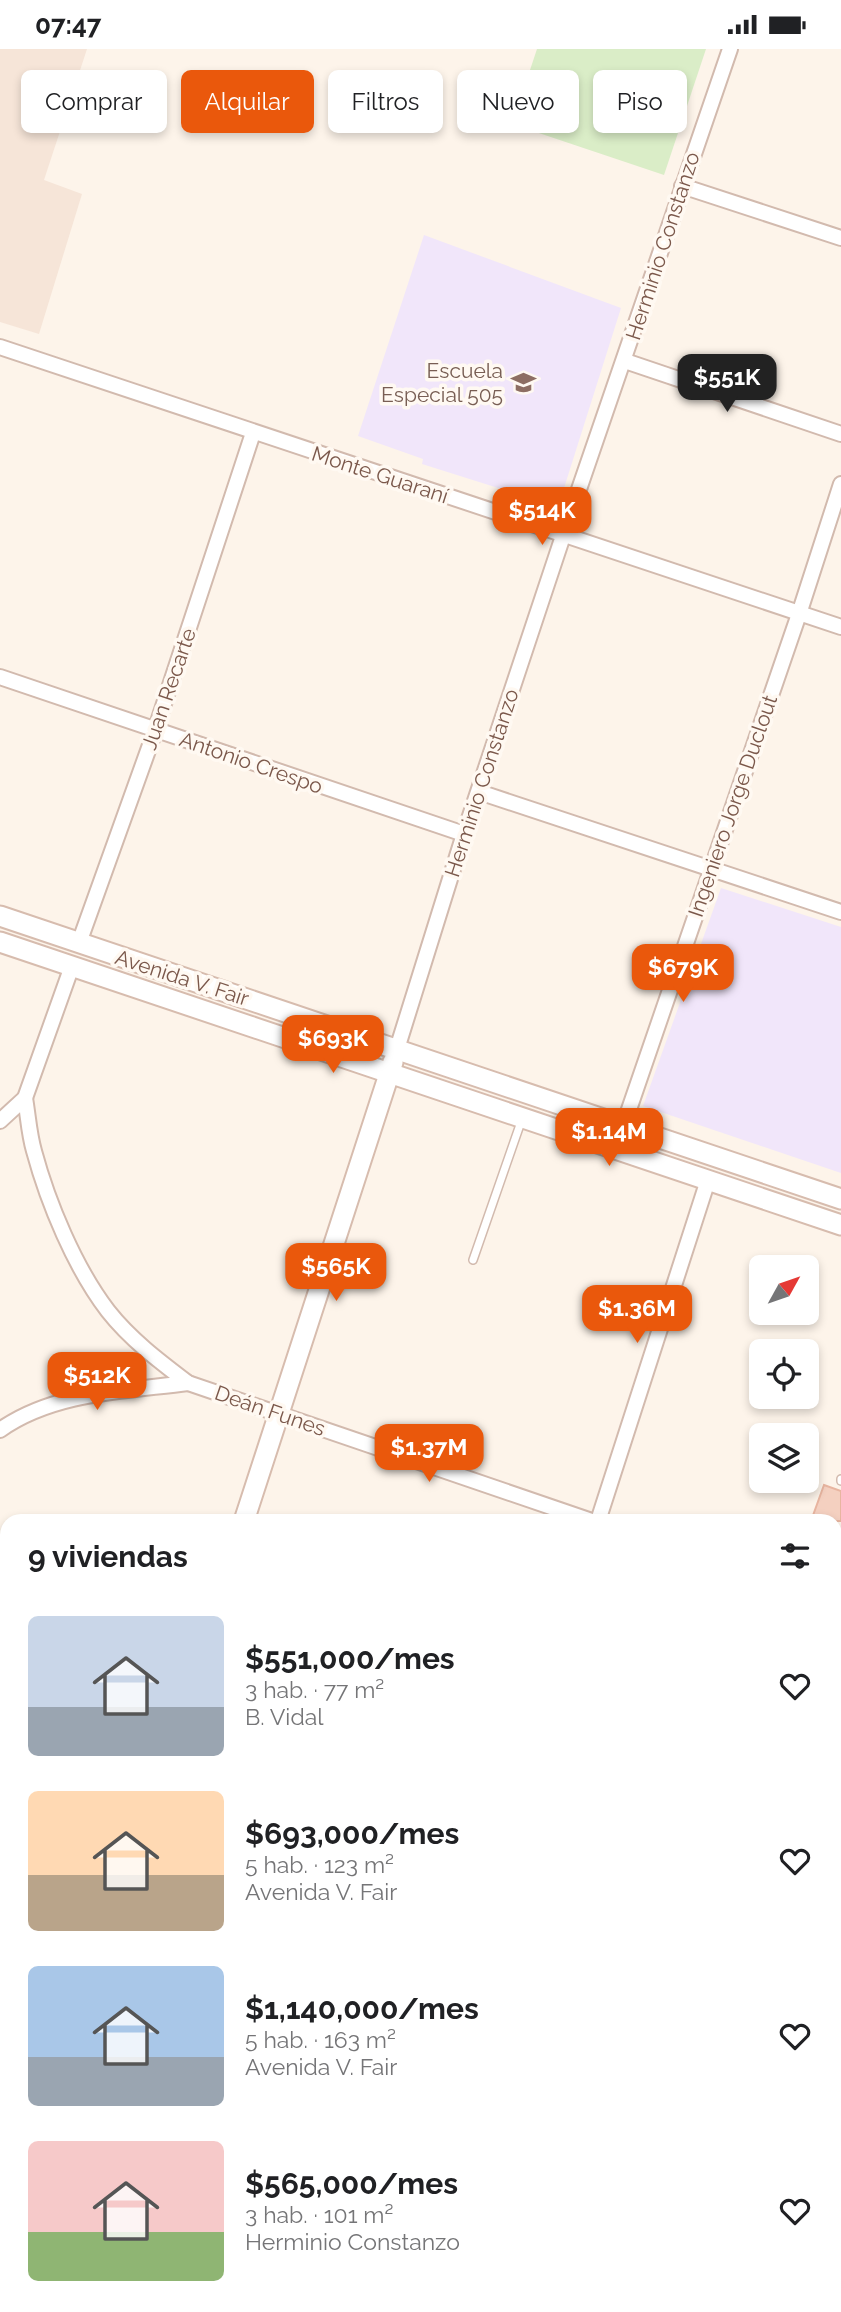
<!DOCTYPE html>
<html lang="es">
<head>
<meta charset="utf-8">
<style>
  :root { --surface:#fff; --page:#f2f2f2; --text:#202124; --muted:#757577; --accent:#ea580c }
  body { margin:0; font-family:Raleway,sans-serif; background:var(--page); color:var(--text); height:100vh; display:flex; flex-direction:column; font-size:26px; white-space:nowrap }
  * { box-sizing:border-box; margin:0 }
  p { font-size:23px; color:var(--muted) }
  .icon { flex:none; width:38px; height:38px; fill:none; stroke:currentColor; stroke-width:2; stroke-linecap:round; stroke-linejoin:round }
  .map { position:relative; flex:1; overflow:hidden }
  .side { position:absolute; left:0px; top:1465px; width:842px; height:800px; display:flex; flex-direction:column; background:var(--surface); border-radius:21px 21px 0 0; box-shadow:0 4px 10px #0003 }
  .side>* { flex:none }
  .banner { position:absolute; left:21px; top:21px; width:800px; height:63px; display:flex; gap:14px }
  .needle { width:46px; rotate:50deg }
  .controls { position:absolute; left:749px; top:1206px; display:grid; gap:14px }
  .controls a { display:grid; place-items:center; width:70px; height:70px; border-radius:10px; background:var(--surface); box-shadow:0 4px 10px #0003; font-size:35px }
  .price { position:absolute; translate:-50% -60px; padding:0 16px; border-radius:14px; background:var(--accent); color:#fff; font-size:23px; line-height:46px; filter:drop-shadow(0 2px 4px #0008) }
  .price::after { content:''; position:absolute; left:50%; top:42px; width:21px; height:16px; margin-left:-10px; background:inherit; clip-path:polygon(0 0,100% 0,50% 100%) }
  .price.on { background:#222; color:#fff }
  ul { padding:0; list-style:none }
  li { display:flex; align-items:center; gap:21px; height:175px; padding:0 28px }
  li span { display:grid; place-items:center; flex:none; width:196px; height:140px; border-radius:10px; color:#555 }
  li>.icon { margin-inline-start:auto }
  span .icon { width:84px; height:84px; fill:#fffc; stroke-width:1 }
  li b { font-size:30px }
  h2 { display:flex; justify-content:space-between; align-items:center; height:84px; padding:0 28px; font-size:30px }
  .chip { padding:0 24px; border-radius:10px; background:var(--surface); box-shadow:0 4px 10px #0003; font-size:24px; line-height:63px }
  .chip.on { background:var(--accent); color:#fff }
  .status { display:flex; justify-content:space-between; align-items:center; height:49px; padding:0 35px; background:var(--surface); direction:ltr }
  .status svg { height:19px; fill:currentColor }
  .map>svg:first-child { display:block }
  .residential { fill:#f6e5d8 }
  .education { fill:#f1e6fa }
  .green { fill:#daedc7 }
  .building { fill:#f4d0c0; stroke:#e8b5a0; stroke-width:2 }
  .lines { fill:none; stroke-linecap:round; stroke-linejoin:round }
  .lane-casing { stroke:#d2baae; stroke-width:10 }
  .street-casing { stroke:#d2baae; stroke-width:18 }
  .secondary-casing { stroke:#d7bcae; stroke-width:23 }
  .lane { stroke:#fff; stroke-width:7 }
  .street { stroke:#fff; stroke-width:14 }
  .secondary { stroke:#fff; stroke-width:19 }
  .labels { text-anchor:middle; stroke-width:7; stroke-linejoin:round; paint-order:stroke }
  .street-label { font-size:21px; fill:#7b584b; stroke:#fff9f2 }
  .education-label { font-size:21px; fill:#785e54; stroke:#fff9f2; text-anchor:end }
</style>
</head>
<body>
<div class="status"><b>07:47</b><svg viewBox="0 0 49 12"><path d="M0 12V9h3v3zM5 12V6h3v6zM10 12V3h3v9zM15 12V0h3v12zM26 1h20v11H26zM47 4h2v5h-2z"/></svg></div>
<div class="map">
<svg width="841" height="2263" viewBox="0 0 841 2263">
  <rect width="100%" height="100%" fill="#fdf4ea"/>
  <polygon class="residential" points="0,0 87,0 44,131 82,145 39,285 0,273"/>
  <g class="education">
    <polygon points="424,186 621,259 558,458 422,415 423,410 358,387"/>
    <polygon points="721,839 841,878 841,1124 643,1057"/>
  </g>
  <g class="green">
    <polygon points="537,0 706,0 664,126 512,75"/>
    <polygon points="0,1653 7,1655 7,2187 0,2210"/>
  </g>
  <polygon class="building" points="824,1436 841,1442 841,1472 811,1472"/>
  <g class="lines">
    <defs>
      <g id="lane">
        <polyline points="473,1211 522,1070"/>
        <polyline points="841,1430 841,1432"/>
      </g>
      <g id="street">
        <polyline points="682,137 841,189"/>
        <polyline points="0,298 841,578"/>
        <polyline points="625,312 841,385"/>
        <polyline points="0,628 464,785"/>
        <polyline points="479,743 841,863"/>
        <polyline points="79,894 155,682 253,384"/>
        <polyline points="397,1000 464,785 563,487 730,0"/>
        <path d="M25,1049C28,1066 29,1085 34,1102C48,1154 75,1219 108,1262C130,1290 159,1312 188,1334L592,1472"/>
        <polyline points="0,1072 25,1049 72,917"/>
        <polyline points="623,1078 799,565 841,435"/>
        <path d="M0,1381C53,1343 126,1342 188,1334"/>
        <polyline points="598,1472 708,1131"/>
        <polyline points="835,1555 841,1557"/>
        <polyline points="0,1634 7,1636"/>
        <polyline points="835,1900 841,1902"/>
        <polyline points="835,2250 841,2253"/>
        <polyline points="348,2263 350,2258"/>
      </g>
      <g id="secondary">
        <polyline points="0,867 841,1150"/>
        <polyline points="0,893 841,1176"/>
        <polyline points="244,1472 393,1013"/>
        <polyline points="835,1840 841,1819"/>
        <polyline points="0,2259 7,2237"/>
        <polyline points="706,2263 708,2258"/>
      </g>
    </defs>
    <use href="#lane" class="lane-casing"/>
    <use href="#street" class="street-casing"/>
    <use href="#secondary" class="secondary-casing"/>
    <use href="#lane" class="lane"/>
    <use href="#street" class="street"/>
    <use href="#secondary" class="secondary"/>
  </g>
  <defs>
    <symbol id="school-bare" viewBox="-9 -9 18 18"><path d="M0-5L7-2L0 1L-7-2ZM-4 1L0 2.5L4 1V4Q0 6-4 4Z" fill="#8d6e63" stroke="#fff9f2" stroke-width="2.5" paint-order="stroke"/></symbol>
  </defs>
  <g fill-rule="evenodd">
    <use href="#school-bare" x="506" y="316" width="35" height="35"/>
  </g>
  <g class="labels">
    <g class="street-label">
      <text transform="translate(663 197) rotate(-72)" y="7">Herminio Constanzo</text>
      <text transform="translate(380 426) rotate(18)" y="7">Monte Guaraní</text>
      <text transform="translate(169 640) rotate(-71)" y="7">Juan Recarte</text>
      <text transform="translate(251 714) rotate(19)" y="7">Antonio Crespo</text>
      <text transform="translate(482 734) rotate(-72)" y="7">Herminio Constanzo</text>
      <text transform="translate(733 757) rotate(-71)" y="7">Ingeniero Jorge Duclout</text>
      <text transform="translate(182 929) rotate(18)" y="7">Avenida V. Fair</text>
      <text transform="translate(270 1362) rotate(19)" y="7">Deán Funes</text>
    </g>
    <g class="education-label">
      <text x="503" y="329">Escuela<tspan x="503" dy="24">Especial 505</tspan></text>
    </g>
  </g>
</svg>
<div class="controls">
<a><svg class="needle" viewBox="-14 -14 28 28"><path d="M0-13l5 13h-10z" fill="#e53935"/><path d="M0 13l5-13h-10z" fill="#757577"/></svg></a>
<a><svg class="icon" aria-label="locate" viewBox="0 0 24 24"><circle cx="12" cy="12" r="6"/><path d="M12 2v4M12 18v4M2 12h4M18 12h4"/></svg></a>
<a><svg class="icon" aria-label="layers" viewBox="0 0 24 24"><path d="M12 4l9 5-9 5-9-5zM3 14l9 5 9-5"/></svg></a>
</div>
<b class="price on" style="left:727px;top:365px">$551K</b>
<b class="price" style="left:542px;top:498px">$514K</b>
<b class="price" style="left:683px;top:955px">$679K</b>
<b class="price" style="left:333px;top:1026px">$693K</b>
<b class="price" style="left:609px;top:1119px">$1.14M</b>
<b class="price" style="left:336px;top:1254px">$565K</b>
<b class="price" style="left:637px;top:1296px">$1.36M</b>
<b class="price" style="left:97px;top:1363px">$512K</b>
<b class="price" style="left:429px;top:1435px">$1.37M</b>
<div class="banner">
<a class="chip">Comprar</a>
<a class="chip on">Alquilar</a>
<a class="chip">Filtros</a>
<a class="chip">Nuevo</a>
<a class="chip">Piso</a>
</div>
<section class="side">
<h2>9 viviendas<svg class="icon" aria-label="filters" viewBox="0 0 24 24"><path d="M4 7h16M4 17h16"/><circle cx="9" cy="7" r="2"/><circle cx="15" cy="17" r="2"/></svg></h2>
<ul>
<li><span style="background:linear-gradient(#c9d6e8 65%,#9aa5b1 0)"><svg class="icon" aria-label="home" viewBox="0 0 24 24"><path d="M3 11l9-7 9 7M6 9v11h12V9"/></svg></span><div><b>$551,000/mes</b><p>3 hab. · 77 m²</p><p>B. Vidal</p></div><svg class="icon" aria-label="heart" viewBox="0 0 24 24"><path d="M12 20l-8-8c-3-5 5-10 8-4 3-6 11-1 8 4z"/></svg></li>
<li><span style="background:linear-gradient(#ffd9b3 60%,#b9a48a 0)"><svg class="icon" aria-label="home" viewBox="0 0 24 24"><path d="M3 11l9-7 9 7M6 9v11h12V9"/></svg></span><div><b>$693,000/mes</b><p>5 hab. · 123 m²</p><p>Avenida V. Fair</p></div><svg class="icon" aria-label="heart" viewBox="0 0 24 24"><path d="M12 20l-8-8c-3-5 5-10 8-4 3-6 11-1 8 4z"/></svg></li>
<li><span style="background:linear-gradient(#a9c7e8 65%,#9aa5b1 0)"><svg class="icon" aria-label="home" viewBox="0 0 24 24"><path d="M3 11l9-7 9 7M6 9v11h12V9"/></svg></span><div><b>$1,140,000/mes</b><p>5 hab. · 163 m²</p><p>Avenida V. Fair</p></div><svg class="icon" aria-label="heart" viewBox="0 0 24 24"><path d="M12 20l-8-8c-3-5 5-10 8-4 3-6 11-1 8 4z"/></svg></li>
<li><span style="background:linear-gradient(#f6c9c9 65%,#8fb573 0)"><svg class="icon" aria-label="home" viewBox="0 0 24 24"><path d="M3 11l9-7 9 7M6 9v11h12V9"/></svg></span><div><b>$565,000/mes</b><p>3 hab. · 101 m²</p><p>Herminio Constanzo</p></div><svg class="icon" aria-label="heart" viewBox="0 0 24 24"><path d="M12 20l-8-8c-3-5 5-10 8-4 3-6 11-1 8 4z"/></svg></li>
</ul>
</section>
</div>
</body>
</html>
